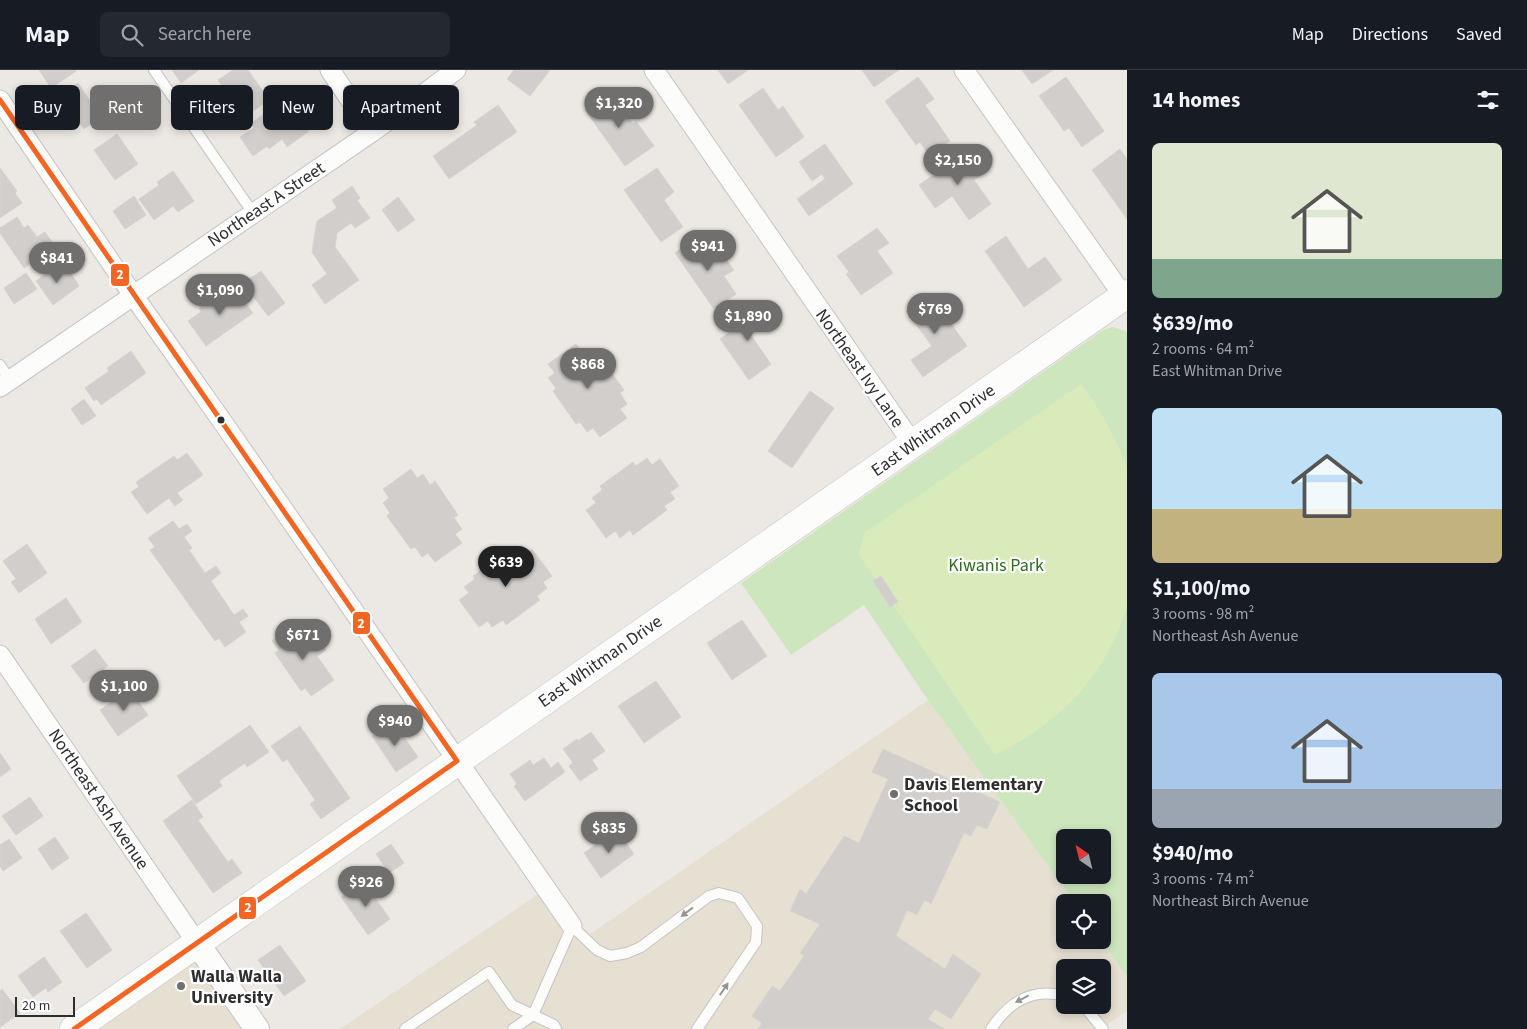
<!DOCTYPE html>
<html lang="en">
<head>
<meta charset="utf-8">
<style>
  :root { --surface:#171b24; --page:#242831; --text:#f1f3f6; --muted:#9ea1a6; --line:#363941; --accent:#706f6e }
  body { margin:0; font-family:"Source Sans 3",sans-serif; background:var(--page); color:var(--text); height:100vh; display:flex; flex-direction:column; font-size:19px; white-space:nowrap }
  * { box-sizing:border-box; margin:0 }
  p { font-size:16px; color:var(--muted) }
  .icon { flex:none; width:28px; height:28px; fill:none; stroke:currentColor; stroke-width:2; stroke-linecap:round; stroke-linejoin:round }
  .map { position:relative; flex:1; overflow:hidden }
  .sheet { display:flex; flex-direction:column; background:var(--surface); width:400px }
  .sheet>* { flex:none }
  .guide { position:absolute; left:15px; top:15px; width:475px; height:45px; display:flex; gap:10px }
  .needle { width:32px; rotate:325deg }
  .controls { position:absolute; left:1056px; top:759px; display:grid; gap:10px }
  .controls a { display:grid; place-items:center; width:55px; height:55px; border-radius:8px; background:var(--surface); box-shadow:0 2px 8px #0003; font-size:25px }
  .scale { position:absolute; left:15px; bottom:12px; width:60px; box-sizing:border-box; padding-left:5px; border:2px solid #2e2e2e; border-top:0; font-size:14px; line-height:18px; white-space:nowrap; color:#2e2e2e; -webkit-text-stroke:4px #fff; paint-order:stroke }
  .price { position:absolute; translate:-50% -42px; padding:0 11px; border-radius:18px; background:var(--accent); color:#fff; font-size:16px; line-height:32px; filter:drop-shadow(0 1px 2px #0008) }
  .price::after { content:''; position:absolute; left:50%; top:30px; width:15px; height:11px; margin-left:-8px; background:inherit; clip-path:polygon(0 0,100% 0,50% 100%) }
  .price.active { background:#222; color:#fff }
  ul { padding:0; list-style:none }
  li { display:grid; align-content:center; gap:10px; height:265px; padding:0 25px }
  li span { display:grid; place-items:center; height:155px; border-radius:8px; color:#555 }
  li>.icon { margin-inline-start:auto }
  span .icon { width:90px; height:90px; fill:#fffc; stroke-width:1 }
  li b { font-size:21px }
  h2 { display:flex; justify-content:space-between; align-items:center; height:60px; padding:0 25px; font-size:21px }
  .pill { padding:0 18px; border-radius:8px; background:var(--surface); box-shadow:0 2px 8px #0003; font-size:18px; line-height:45px }
  .pill.active { background:var(--accent); color:#fff }
  header { display:flex; align-items:center; gap:30px; box-sizing:border-box; height:70px; padding:0 25px; background:var(--surface); border-bottom:1px solid var(--line) }
  header strong { font-size:24px }
  nav { display:flex; gap:28px; margin-inline-start:auto; font-size:18px }
  .search { width:350px; height:45px; background:var(--page); display:flex; align-items:center; gap:12px; box-sizing:border-box; padding:0 18px; border-radius:8px; color:var(--muted); font-size:19px }
  main { display:flex; flex:1; min-height:0 }
  .map>svg:first-child { display:block }
  .education { fill:#e6e0d3; fill-rule:evenodd }
  .green { fill:#cee6be; fill-rule:evenodd }
  .pitch { fill:#d9eabb }
  .building { fill:#d1cecb; stroke:#d7d4d0 }
  .lines { fill:none; stroke-linecap:round; stroke-linejoin:round }
  .service-casing { stroke:#c5c4c5; stroke-width:12 }
  .minor-casing { stroke:#c5c4c5; stroke-width:21 }
  .tertiary-casing { stroke:#c5c4c5; stroke-width:26 }
  .secondary-casing { stroke:#c5c4c5; stroke-width:29 }
  .service { stroke:#fcfcfb; stroke-width:10 }
  .minor { stroke:#fcfcfb; stroke-width:19 }
  .tertiary { stroke:#fcfcfb; stroke-width:24 }
  .secondary { stroke:#fcfcfb; stroke-width:28 }
  .bus-1-casing { stroke:#fff; stroke-width:9 }
  .bus-1 { stroke:#f26522; stroke-width:5 }
  .oneway { fill:#959594 }
  .bus-dot { fill:#2e2e2e; stroke:#fff; stroke-width:2 }
  .poi-dot { fill:#706f6e; stroke:#fff; stroke-width:2 }
  .labels { text-anchor:middle; stroke-width:4.5; stroke-linejoin:round; paint-order:stroke }
  .street-label { font-size:18px; fill:#2e2e2e; stroke:#fff }
  .park-label { font-size:18px; fill:#2c6e1b; stroke:#fff }
  .poi-label { font-size:18px; font-weight:bold; fill:#2e2e2e; stroke:#fff; text-anchor:start }
  .line-badge { stroke:#fff; stroke-width:2 }
  .badge-label { font-size:14px; text-anchor:middle; font-weight:bold; fill:#fff }
</style>
</head>
<body>
<header>
<strong>Map</strong>
<div class="search"><svg class="icon" aria-label="search" viewBox="0 0 24 24"><circle cx="10" cy="10" r="6"/><path d="M15 15l6 6"/></svg>Search here</div>
<nav><a>Map</a><a>Directions</a><a>Saved</a></nav>
</header>
<main>
<div class="map">
<svg width="1127" height="959" viewBox="0 0 1127 959">
  <rect width="100%" height="100%" fill="#ece8e4"/>
  <g class="education">
    <path d="M928,630L1074,832H1065V870H1101L1127,907V941L1101,959H340L547,818L583,869ZM1065,898H1102V935H1065Z"/>
    <polygon points="197,873 256,959 74,959"/>
  </g>
  <path class="green" d="M1113,257L1125,261L1127,263V907L1101,870H1102V832H1074L928,630L864,535L791,585L741,513L1103,260ZM1065,768H1102V805H1065Z"/>
  <path class="pitch" d="M1081,314C1101,340 1116,367 1127,398V537C1105,608 1059,653 995,685L859,485L864,463Z"/>
  <g class="building">
    <polygon points="39,0 75,0 76,1 51,18"/>
    <polygon points="172,0 199,0 181,13"/>
    <polygon points="233,0 248,0 269,30 253,41 251,39 230,54 223,43 230,38 223,28 228,24 218,10"/>
    <polygon points="514,0 550,0 530,26 507,9"/>
    <polygon points="718,0 748,0 728,14"/>
    <polygon points="862,0 899,0 874,17"/>
    <polygon points="1022,0 1053,0 1032,14"/>
    <polygon points="918,7 934,29 925,35 950,71 929,85 920,72 916,75 885,31"/>
    <polygon points="1066,7 1104,61 1082,77 1069,58 1064,61 1039,26"/>
    <polygon points="78,13 101,47 84,59 60,26"/>
    <polygon points="763,18 778,40 783,36 804,67 776,87 739,35"/>
    <polygon points="611,22 633,54 636,51 654,76 625,96 585,40"/>
    <polygon points="286,29 309,61 287,77 282,69 269,79 267,76 253,86 240,67 254,58 251,53"/>
    <polygon points="498,35 517,62 449,109 433,86 477,55 474,52"/>
    <polygon points="117,64 138,94 115,110 94,80"/>
    <polygon points="825,74 853,114 809,146 797,129 825,109 822,104 812,111 799,92"/>
    <polygon points="1120,79 1127,89 1127,149 1092,100"/>
    <polygon points="968,80 984,103 974,110 991,134 969,150 952,126 935,138 919,115"/>
    <polygon points="0,98 17,121 15,123 22,133 0,148"/>
    <polygon points="657,98 674,122 664,130 683,157 661,172 624,120"/>
    <polygon points="173,101 194,131 178,142 173,136 154,150 139,129 159,115 157,112"/>
    <polygon points="352,116 360,128 357,130 370,148 355,158 351,153 337,163 335,177 359,210 325,234 312,215 327,204 312,182 317,151 337,138 332,130"/>
    <polygon points="134,126 146,145 125,159 113,141"/>
    <polygon points="398,127 415,150 398,162 382,140"/>
    <polygon points="17,147 24,158 28,155 37,167 45,162 55,176 24,198 0,163 0,158"/>
    <polygon points="877,158 889,173 877,181 893,203 861,225 846,204 849,202 837,186"/>
    <polygon points="1006,166 1028,199 1045,187 1062,210 1024,237 985,181"/>
    <polygon points="696,167 711,189 721,182 734,200 724,206 736,224 714,239 675,183"/>
    <polygon points="60,194 65,202 69,200 79,216 53,235 36,211"/>
    <polygon points="261,201 285,233 268,246 243,213"/>
    <polygon points="26,203 37,219 14,234 4,218"/>
    <polygon points="235,218 253,243 206,276 188,251 201,242 199,238 214,227 217,231"/>
    <polygon points="930,224 967,276 923,307 911,290 932,276 906,241"/>
    <polygon points="756,232 769,250 750,264 771,294 749,310 720,269 741,254 736,247"/>
    <polygon points="576,274 583,283 589,279 596,290 600,287 624,320 620,323 627,334 620,339 627,348 600,367 593,358 587,362 580,352 576,354 553,321 556,318 548,308 555,303 548,294"/>
    <polygon points="131,281 146,303 101,335 97,329 94,331 85,318 109,301 107,298"/>
    <polygon points="810,321 834,338 792,398 768,381"/>
    <polygon points="84,329 96,346 82,355 71,339"/>
    <polygon points="187,383 203,405 177,423 183,430 175,436 169,428 147,444 131,422 139,417 136,412 174,386 177,390"/>
    <polygon points="647,388 652,395 660,389 679,416 670,422 675,429 664,436 667,440 633,465 630,460 620,468 615,461 606,468 586,440 596,433 592,428 602,420 600,416 633,392 636,396"/>
    <polygon points="411,399 417,408 423,404 430,415 435,411 458,445 454,448 462,459 455,464 462,473 435,492 428,483 422,487 415,477 411,479 387,446 390,443 383,433 389,428 383,419"/>
    <polygon points="173,451 179,459 187,454 192,461 184,467 192,478 189,480 205,503 216,496 221,503 211,511 234,545 243,539 248,546 239,552 246,562 225,577 219,568 215,571 150,480 155,477 148,468"/>
    <polygon points="27,474 47,503 19,523 11,512 16,509 3,491"/>
    <polygon points="519,478 524,485 532,479 552,506 543,512 547,518 537,526 540,530 506,555 503,550 492,557 488,551 479,557 459,530 469,523 464,517 475,509 473,506 506,482 509,486"/>
    <polygon points="881,506 898,532 890,537 873,511"/>
    <polygon points="66,528 82,552 51,574 35,549"/>
    <polygon points="742,550 767,586 732,610 707,573"/>
    <polygon points="295,555 311,578 320,571 326,580 317,586 334,610 311,626 305,618 301,621 275,583 279,580 272,571"/>
    <polygon points="95,579 108,596 84,613 71,596"/>
    <polygon points="656,611 681,647 644,673 618,636"/>
    <polygon points="130,619 148,645 118,666 100,640"/>
    <polygon points="393,652 418,687 396,702 372,666"/>
    <polygon points="250,655 269,682 247,697 245,693 219,711 222,716 196,734 177,706"/>
    <polygon points="300,656 350,728 321,749 310,734 315,730 287,689 283,692 271,676"/>
    <polygon points="591,662 605,681 592,690 598,699 580,711 569,696 573,693 563,679 577,669 578,671"/>
    <polygon points="883,679 1000,732 987,759 977,755 971,766 964,763 931,834 924,830 917,845 907,840 896,866 945,899 953,884 981,904 951,949 935,939 928,949 944,959 758,959 762,953 752,946 772,916 780,921 804,886 800,883 820,854 790,841 800,819 806,824 844,766 859,773 888,709 872,702"/>
    <polygon points="0,683 11,699 0,707"/>
    <polygon points="544,688 551,698 558,692 565,702 525,731 514,716 517,714 510,704 530,690 533,695"/>
    <polygon points="30,727 43,746 16,765 2,746"/>
    <polygon points="192,730 203,747 198,750 228,792 232,789 242,803 213,823 163,751"/>
    <polygon points="617,760 634,784 601,808 584,783"/>
    <polygon points="55,767 69,788 52,800 38,779"/>
    <polygon points="9,769 22,788 3,801 0,796 0,775"/>
    <polygon points="391,774 404,793 389,803 376,784"/>
    <polygon points="363,811 390,849 368,865 341,827"/>
    <polygon points="86,843 112,880 87,898 60,861"/>
    <polygon points="280,875 306,911 284,926 258,890"/>
    <polygon points="44,887 62,912 48,922 46,918 33,927 18,906"/>
    <polygon points="2,919 20,943 0,957 0,921"/>
  </g>
  <g class="lines">
    <defs>
      <g id="service">
        <polyline points="154,0 253,143"/>
        <polyline points="0,295 10,310"/>
        <polyline points="1083,935 1103,959"/>
        <polyline points="405,959 489,902 512,935 554,955 556,959"/>
        <polyline points="513,959 533,945 572,856 597,880 610,886 627,883 641,877 709,826 719,823 738,828 757,856 756,872 697,959"/>
        <path d="M991,959C1009,932 1032,917 1065,926"/>
      </g>
      <g id="minor">
        <polyline points="330,0 372,62"/>
        <polyline points="654,0 913,374"/>
        <polyline points="964,0 1127,231"/>
        <polyline points="0,30 133,225 224,354 572,856"/>
        <polyline points="0,317 372,62 456,0"/>
        <polyline points="0,585 197,873"/>
      </g>
      <polyline id="tertiary" points="197,873 257,959"/>
      <polyline id="secondary" points="74,959 1127,224"/>
    </defs>
    <use href="#service" class="service-casing"/>
    <use href="#minor" class="minor-casing"/>
    <use href="#tertiary" class="tertiary-casing"/>
    <use href="#secondary" class="secondary-casing"/>
    <use href="#service" class="service"/>
    <use href="#minor" class="minor"/>
    <use href="#tertiary" class="tertiary"/>
    <use href="#secondary" class="secondary"/>
    <defs>
      <path id="bus-1" d="M0,30C151,251 305,471 457,691L74,959"/>
    </defs>
    <use href="#bus-1" class="bus-1-casing"/>
    <use href="#bus-1" class="bus-1"/>
  </g>
  <defs><path id="oneway-solid" d="M-6-.8H1V-3.2L6.5 0L1 3.2V.8H-6Z" transform="scale(1.25)"/></defs>
  <g class="oneway">
    <use href="#oneway-solid" transform="translate(687 842) rotate(143)"/>
    <use href="#oneway-solid" transform="translate(724 919) rotate(-56)"/>
    <use href="#oneway-solid" transform="translate(1022 929) rotate(152)"/>
  </g>
  <circle class="bus-dot" cx="221" cy="350" r="4.5"/>
  <g class="poi-dot">
    <circle cx="894" cy="724" r="5"/>
    <circle cx="181" cy="916" r="5"/>
  </g>
  <g class="labels">
    <g class="street-label">
      <text transform="translate(266 134) rotate(-34)" y="6">Northeast A Street</text>
      <text transform="translate(860 298) rotate(55)" y="6">Northeast Ivy Lane</text>
      <text transform="translate(933 360) rotate(-35)" y="6">East Whitman Drive</text>
      <text transform="translate(600 591) rotate(-35)" y="6">East Whitman Drive</text>
      <text transform="translate(99 729) rotate(56)" y="6">Northeast Ash Avenue</text>
    </g>
    <g class="park-label">
      <text x="996" y="501">Kiwanis Park</text>
    </g>
    <g class="poi-label">
      <text x="904" y="720">Davis Elementary<tspan x="904" dy="21">School</tspan></text>
      <text x="191" y="912">Walla Walla<tspan x="191" dy="21">University</tspan></text>
    </g>
  </g>
  <g class="line-badge">
    <rect x="110" y="193" width="20" height="24" rx="5" fill="#f26522"/>
    <rect x="352" y="541" width="19" height="24" rx="5" fill="#f26522"/>
    <rect x="238" y="826" width="19" height="24" rx="5" fill="#f26522"/>
  </g>
  <g class="badge-label">
    <text x="120" y="209">2</text>
    <text x="361" y="558">2</text>
    <text x="248" y="842">2</text>
  </g>
</svg>
<div class="controls">
<a><svg class="needle" viewBox="-14 -14 28 28"><path d="M0-13l5 13h-10z" fill="#e53935"/><path d="M0 13l5-13h-10z" fill="#9ea1a6"/></svg></a>
<a><svg class="icon" aria-label="locate" viewBox="0 0 24 24"><circle cx="12" cy="12" r="6"/><path d="M12 2v4M12 18v4M2 12h4M18 12h4"/></svg></a>
<a><svg class="icon" aria-label="layers" viewBox="0 0 24 24"><path d="M12 4l9 5-9 5-9-5zM3 14l9 5 9-5"/></svg></a>
</div>
<div class="scale">20 m</div>
<b class="price" style="left:619px;top:59px">$1,320</b>
<b class="price" style="left:958px;top:116px">$2,150</b>
<b class="price" style="left:708px;top:202px">$941</b>
<b class="price" style="left:57px;top:214px">$841</b>
<b class="price" style="left:220px;top:246px">$1,090</b>
<b class="price" style="left:935px;top:265px">$769</b>
<b class="price" style="left:748px;top:272px">$1,890</b>
<b class="price" style="left:588px;top:320px">$868</b>
<b class="price active" style="left:506px;top:518px">$639</b>
<b class="price" style="left:303px;top:591px">$671</b>
<b class="price" style="left:124px;top:642px">$1,100</b>
<b class="price" style="left:395px;top:677px">$940</b>
<b class="price" style="left:609px;top:784px">$835</b>
<b class="price" style="left:366px;top:838px">$926</b>
<div class="guide">
<a class="pill">Buy</a>
<a class="pill active">Rent</a>
<a class="pill">Filters</a>
<a class="pill">New</a>
<a class="pill">Apartment</a>
</div>
</div>
<section class="sheet">
<h2>14 homes<svg class="icon" aria-label="filters" viewBox="0 0 24 24"><path d="M4 7h16M4 17h16"/><circle cx="9" cy="7" r="2"/><circle cx="15" cy="17" r="2"/></svg></h2>
<ul>
<li><span style="background:linear-gradient(#dfe7d0 75%,#7fa58c 0)"><svg class="icon" aria-label="home" viewBox="0 0 24 24"><path d="M3 11l9-7 9 7M6 9v11h12V9"/></svg></span><div><b>$639/mo</b><p>2 rooms · 64 m²</p><p>East Whitman Drive</p></div></li>
<li><span style="background:linear-gradient(#bfe0f5 65%,#c2b280 0)"><svg class="icon" aria-label="home" viewBox="0 0 24 24"><path d="M3 11l9-7 9 7M6 9v11h12V9"/></svg></span><div><b>$1,100/mo</b><p>3 rooms · 98 m²</p><p>Northeast Ash Avenue</p></div></li>
<li><span style="background:linear-gradient(#a9c7e8 75%,#9aa5b1 0)"><svg class="icon" aria-label="home" viewBox="0 0 24 24"><path d="M3 11l9-7 9 7M6 9v11h12V9"/></svg></span><div><b>$940/mo</b><p>3 rooms · 74 m²</p><p>Northeast Birch Avenue</p></div></li>
</ul>
</section>
</main>
</body>
</html>
